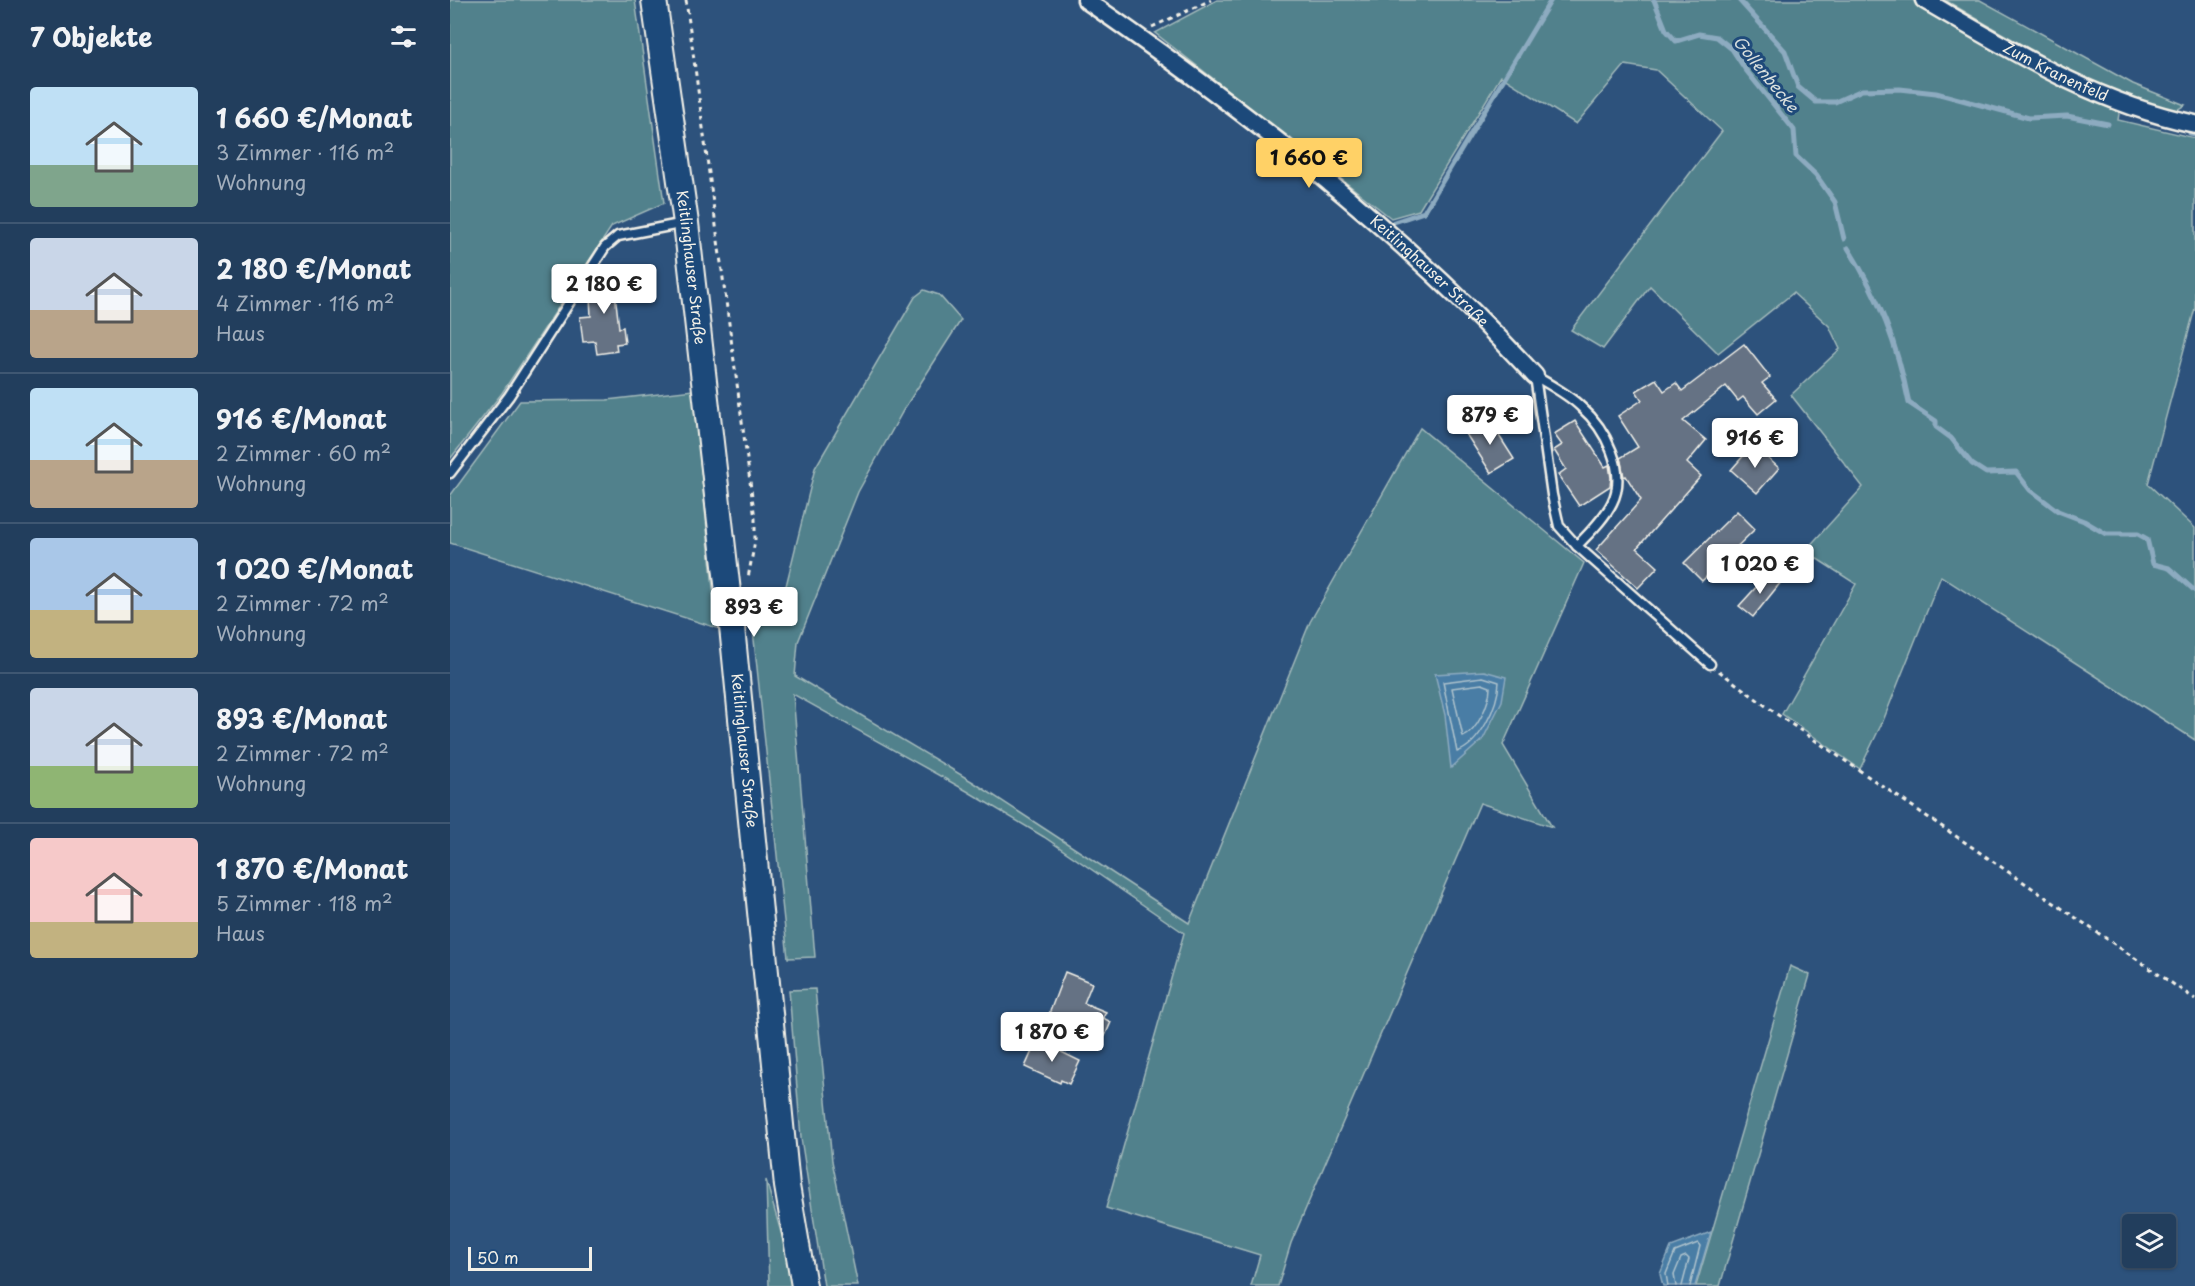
<!DOCTYPE html>
<html lang="de">
<head>
<meta charset="utf-8">
<style>
  :root { --surface:#223e5d; --page:#2e4966; --text:#f1f3f6; --muted:#a2aebc; --line:#3f5772; --accent:#ffd166 }
  body { margin:0; font-family:"Playpen Sans",sans-serif; background:var(--page); color:var(--text); height:100vh; display:flex; flex-direction:column; font-size:22px; white-space:nowrap }
  * { box-sizing:border-box; margin:0 }
  p { font-size:20px; color:var(--muted) }
  .icon { flex:none; width:33px; height:33px; fill:none; stroke:currentColor; stroke-width:2; stroke-linecap:round; stroke-linejoin:round }
  .map { position:relative; flex:1; overflow:hidden }
  .drawer { display:flex; flex-direction:column; background:var(--surface); width:450px }
  .drawer>* { flex:none }
  .tools { position:absolute; left:1672px; top:1214px; display:grid; gap:12px }
  .tools a { display:grid; place-items:center; width:54px; height:54px; border-radius:6px; background:var(--surface); box-shadow:0 2px 4px #0004,0 0 0 2px var(--line); font-size:30px }
  .scale { position:absolute; left:18px; bottom:15px; width:124px; box-sizing:border-box; padding-left:6px; border:3px solid #f4f1e8; border-top:0; font-size:16px; line-height:21px; white-space:nowrap; color:#f4f1e8; -webkit-text-stroke:4px #1f4a7a; paint-order:stroke }
  .price { position:absolute; translate:-50% -51px; padding:0 14px; border-radius:6px; background:#fff; color:#222; font-size:20px; line-height:39px; filter:drop-shadow(0 2px 3px #0008) }
  .price::after { content:''; position:absolute; left:50%; top:36px; width:18px; height:14px; margin-left:-9px; background:inherit; clip-path:polygon(0 0,100% 0,50% 100%) }
  .price.active { background:var(--accent); color:#111 }
  ul { padding:0; list-style:none }
  li { display:flex; align-items:center; gap:18px; height:150px; padding:0 30px }
  li+li { border-top:2px solid var(--line) }
  li span { display:grid; place-items:center; flex:none; width:168px; height:120px; border-radius:6px; color:#555 }
  li>.icon { margin-inline-start:auto }
  span .icon { width:72px; height:72px; fill:#fffc; stroke-width:1 }
  li b { font-size:26px }
  h2 { display:flex; justify-content:space-between; align-items:center; height:72px; padding:0 30px; font-size:26px }
  main { display:flex; flex:1; min-height:0 }
  .map>svg:first-child { display:block }
  .green { fill:#51818c; stroke:#a2b9ba; stroke-width:1.5 }
  .water { fill:#487da5; stroke:#8dabc0; stroke-width:1.5 }
  .lines { fill:none; stroke-linecap:round; stroke-linejoin:round }
  .shore { stroke:#afc3cd; stroke-width:1.5 }
  .stream { stroke:#8dabc0; stroke-width:5 }
  .building { fill:#657284; stroke:#f4f1e8; stroke-width:1.5 }
  .service-casing { stroke:#f4f1e8; stroke-width:13 }
  .minor-casing { stroke:#f4f1e8; stroke-width:21 }
  .secondary-casing { stroke:#f4f1e8; stroke-width:28 }
  .path { stroke:#f4f1e8; stroke-width:3; stroke-dasharray:4.5 4.5; stroke-linecap:butt }
  .service { stroke:#1f4a7a; stroke-width:8 }
  .minor { stroke:#1f4a7a; stroke-width:16 }
  .secondary { stroke:#1f4a7a; stroke-width:24 }
  .labels { text-anchor:middle; stroke-width:6; stroke-linejoin:round; paint-order:stroke }
  .street-label { font-size:15px; fill:#f4f1e8; stroke:#1f4a7a }
  .water-label { font-size:16px; font-style:italic; fill:#dae0de; stroke:#1f4a7a }
</style>
</head>
<body>
<main>
<section class="drawer">
<h2>7 Objekte<svg class="icon" aria-label="filters" viewBox="0 0 24 24"><path d="M4 7h16M4 17h16"/><circle cx="9" cy="7" r="2"/><circle cx="15" cy="17" r="2"/></svg></h2>
<ul>
<li><span style="background:linear-gradient(#bfe0f5 65%,#7fa58c 0)"><svg class="icon" aria-label="home" viewBox="0 0 24 24"><path d="M3 11l9-7 9 7M6 9v11h12V9"/></svg></span><div><b>1 660 €/Monat</b><p>3 Zimmer · 116 m²</p><p>Wohnung</p></div></li>
<li><span style="background:linear-gradient(#c9d6e8 60%,#b9a48a 0)"><svg class="icon" aria-label="home" viewBox="0 0 24 24"><path d="M3 11l9-7 9 7M6 9v11h12V9"/></svg></span><div><b>2 180 €/Monat</b><p>4 Zimmer · 116 m²</p><p>Haus</p></div></li>
<li><span style="background:linear-gradient(#bfe0f5 60%,#b9a48a 0)"><svg class="icon" aria-label="home" viewBox="0 0 24 24"><path d="M3 11l9-7 9 7M6 9v11h12V9"/></svg></span><div><b>916 €/Monat</b><p>2 Zimmer · 60 m²</p><p>Wohnung</p></div></li>
<li><span style="background:linear-gradient(#a9c7e8 60%,#c2b280 0)"><svg class="icon" aria-label="home" viewBox="0 0 24 24"><path d="M3 11l9-7 9 7M6 9v11h12V9"/></svg></span><div><b>1 020 €/Monat</b><p>2 Zimmer · 72 m²</p><p>Wohnung</p></div></li>
<li><span style="background:linear-gradient(#c9d6e8 65%,#8fb573 0)"><svg class="icon" aria-label="home" viewBox="0 0 24 24"><path d="M3 11l9-7 9 7M6 9v11h12V9"/></svg></span><div><b>893 €/Monat</b><p>2 Zimmer · 72 m²</p><p>Wohnung</p></div></li>
<li><span style="background:linear-gradient(#f6c9c9 70%,#c2b280 0)"><svg class="icon" aria-label="home" viewBox="0 0 24 24"><path d="M3 11l9-7 9 7M6 9v11h12V9"/></svg></span><div><b>1 870 €/Monat</b><p>5 Zimmer · 118 m²</p><p>Haus</p></div></li>
</ul>
</section>
<div class="map">
<svg width="1745" height="1286" viewBox="0 0 1745 1286">
  <rect width="100%" height="100%" fill="#2d527c"/>
  <filter id="ink" filterUnits="userSpaceOnUse"><feTurbulence type="fractalNoise" baseFrequency=".0167" numOctaves="2"/><feDisplacementMap in="SourceGraphic" scale="12" xChannelSelector="R" yChannelSelector="G"/><feConvolveMatrix kernelMatrix="1 2 1 2 8 2 1 2 1" color-interpolation-filters="sRGB"/></filter>
  <g filter="url(#ink)">
    <g class="green">
      <polygon points="0,0 185,0 214,203 162,226 52,393 0,459"/>
      <polygon points="767,0 1463,0 1604,82 1670,108 1668,120 1745,138 1745,308 1698,484 1745,528 1745,740 1491,576 1433,721 1410,769 1332,714 1406,584 1355,551 1413,487 1341,395 1390,349 1379,326 1343,293 1268,353 1200,286 1153,349 1121,330 1272,131 1206,70 1175,65 1126,124 1051,76 969,210 941,218 705,33"/>
      <path d="M1495,0H1530L1683,84L1735,105L1722,113C1639,86 1570,44 1495,0Z"/>
      <polygon points="474,290 489,295 511,320 454,409 408,492 348,642 345,676 523,782 739,923 860,622 970,428 1134,563 1053,745 1102,827 1030,803 841,1243 828,1286 801,1286 810,1255 656,1208 734,933 594,837 517,791 343,694 365,957 338,958 300,602 336,586 365,468 465,297"/>
      <polygon points="243,390 267,628 0,543 0,496 70,401 157,400"/>
      <polygon points="1340,966 1360,975 1270,1286 1246,1286"/>
      <polygon points="365,989 382,1161 408,1286 374,1286 351,1138 339,990"/>
      <polygon points="316,1180 344,1278 346,1286 319,1286"/>
    </g>
    <g class="water">
      <polygon points="1034,671 1056,677 1052,701 1033,739 1001,768 995,715 985,674"/>
      <polygon points="1261,1232 1245,1286 1213,1286 1210,1274 1221,1247"/>
    </g>
    <g class="lines">
      <g class="shore">
        <path d="M1033,677L1049,682C1048,706 1030,744 1007,752L993,682Z"/>
        <path d="M1032,684L1040,687C1040,702 1027,732 1013,737L1002,688Z"/>
        <polyline points="1218,1286 1216,1274 1225,1252 1248,1243 1250,1246 1240,1286"/>
        <polyline points="1226,1286 1224,1275 1231,1258 1236,1256 1239,1259 1232,1286"/>
      </g>
      <g class="stream">
        <polyline points="1204,0 1216,30 1226,41 1249,34 1267,37 1282,49 1295,69 1344,130 1346,156 1366,175 1385,202 1394,239"/>
        <polyline points="1289,0 1335,51 1348,87 1366,102 1385,102 1412,90 1450,89 1486,93 1579,118 1617,116 1658,124"/>
        <polyline points="1740,133 1745,134"/>
        <polyline points="944,222 974,212 1101,0"/>
        <path d="M1398,248C1430,299 1447,344 1459,403L1486,421V427L1501,438L1522,464L1536,473L1566,472L1580,490L1608,511L1634,521L1656,534H1688L1697,539L1703,564L1719,568L1745,591"/>
      </g>
    </g>
    <g class="building">
      <polygon points="169,272 172,293 165,293 169,328 173,327 175,343 166,344 167,351 147,354 145,341 133,342 130,317 141,316 140,297 149,275"/>
      <polygon points="1294,344 1320,377 1312,383 1326,399 1308,414 1293,397 1288,401 1276,386 1233,421 1256,440 1237,463 1251,476 1187,548 1208,567 1188,588 1146,550 1191,500 1176,476 1174,477 1170,458 1188,447 1168,416 1192,400 1186,391 1206,379 1214,391 1226,383 1232,391"/>
      <polygon points="1039,420 1064,459 1041,473 1016,434"/>
      <polygon points="1125,421 1155,467 1159,465 1161,478 1160,486 1129,506 1108,475 1116,469 1104,450 1112,445 1104,434"/>
      <polygon points="1303,445 1329,468 1307,493 1281,470"/>
      <polygon points="1287,511 1305,529 1252,581 1234,563"/>
      <polygon points="1320,572 1331,582 1303,617 1289,606"/>
      <polygon points="615,972 642,983 634,1003 656,1012 653,1018 661,1022 655,1036 599,1014"/>
      <polygon points="587,1040 630,1061 619,1084 611,1080 610,1083 575,1067"/>
    </g>
    <g class="lines">
      <defs>
        <g id="service">
          <polyline points="1085,376 1102,495 1109,526 1127,546 1260,664"/>
          <path d="M1085,376C1100,385 1118,394 1131,407C1155,428 1178,471 1162,503C1154,519 1139,533 1127,546"/>
          <polyline points="0,473 59,396 155,247 168,236 235,223"/>
        </g>
        <g id="minor">
          <path id="s1" d="M636,0C796,111 953,232 1085,376"/>
          <path id="s2" d="M1474,0C1562,51 1644,103 1745,124"/>
        </g>
        <g id="secondary">
          <path id="s3" d="M204,0L236,223L282,627L337,1186L354,1286"/>
        </g>
      </defs>
      <use href="#service" class="service-casing"/>
      <use href="#minor" class="minor-casing"/>
      <use href="#secondary" class="secondary-casing"/>
      <g class="path">
        <polyline points="236,0 305,519 305,541 298,578"/>
        <polyline points="702,27 761,0"/>
        <polyline points="1269,671 1328,715 1745,999"/>
      </g>
      <use href="#service" class="service"/>
      <use href="#minor" class="minor"/>
      <use href="#secondary" class="secondary"/>
    </g>
  </g>
  <g class="labels">
    <g class="street-label">
      <text dy="5" stroke="none"><textPath href="#s2" startOffset="150">Zum Kranenfeld</textPath></text>
      <text dy="5" stroke="none"><textPath href="#s3" startOffset="270">Keitlinghauser Straße</textPath></text>
      <text dy="5" stroke="none"><textPath href="#s1" startOffset="438">Keitlinghauser Straße</textPath></text>
      <text dy="5" stroke="none"><textPath href="#s3" startOffset="756">Keitlinghauser Straße</textPath></text>
    </g>
    <g class="water-label">
      <text transform="translate(1316 74) rotate(51)" y="6">Gollenbecke</text>
    </g>
  </g>
</svg>
<div class="tools">
<a><svg class="icon" aria-label="layers" viewBox="0 0 24 24"><path d="M12 4l9 5-9 5-9-5zM3 14l9 5 9-5"/></svg></a>
</div>
<div class="scale">50 m</div>
<b class="price active" style="left:859px;top:189px">1 660 €</b>
<b class="price" style="left:154px;top:315px">2 180 €</b>
<b class="price" style="left:1040px;top:446px">879 €</b>
<b class="price" style="left:1305px;top:469px">916 €</b>
<b class="price" style="left:1310px;top:595px">1 020 €</b>
<b class="price" style="left:304px;top:638px">893 €</b>
<b class="price" style="left:602px;top:1063px">1 870 €</b>
</div>
</main>
</body>
</html>
